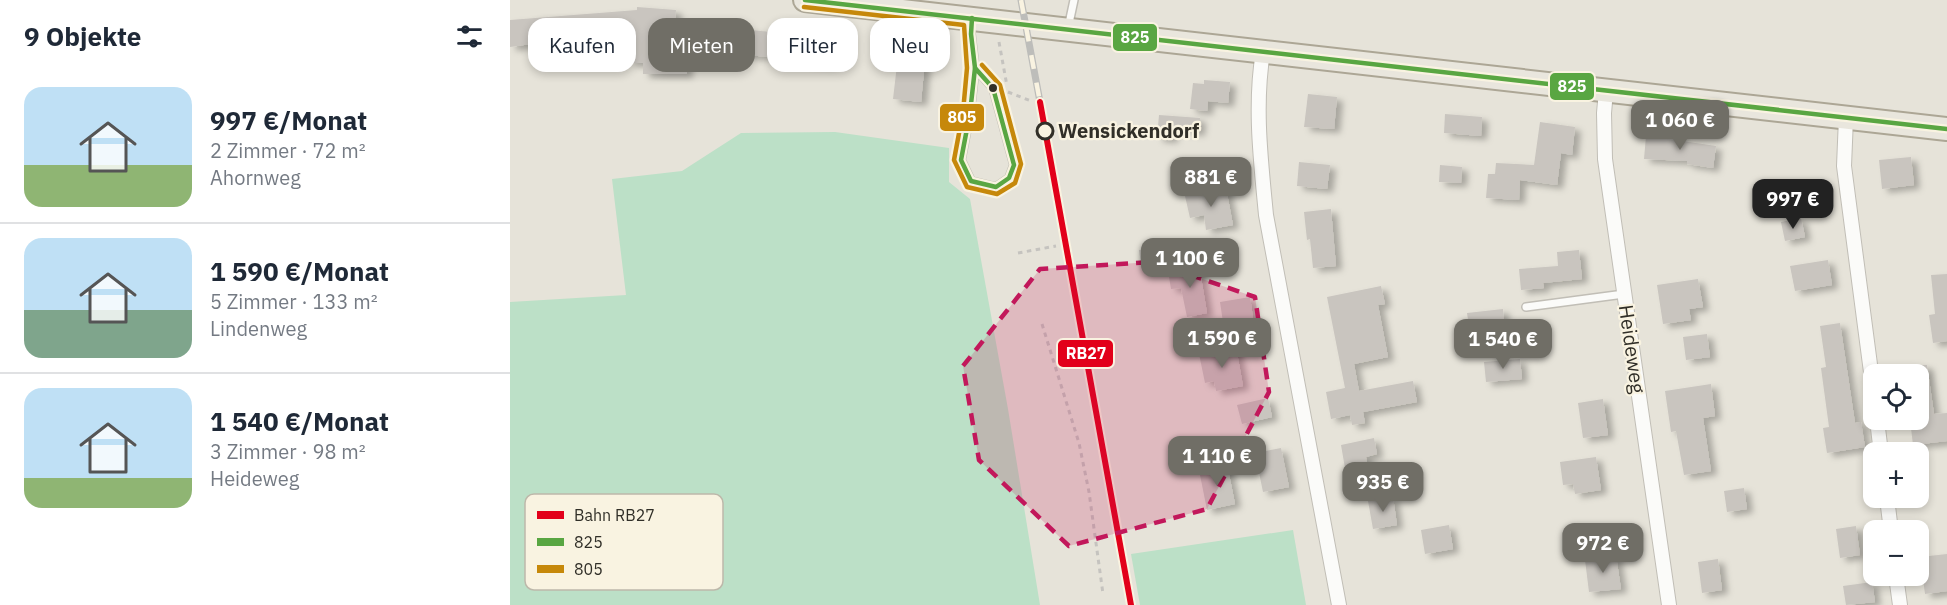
<!DOCTYPE html>
<html lang="de">
<head>
<meta charset="utf-8">
<style>
  :root { --surface:#fff; --page:#f6f6f7; --text:#1f2937; --muted:#747a83; --line:#e0e1e3; --accent:#706e66 }
  body { margin:0; font-family:"IBM Plex Sans",sans-serif; background:var(--page); color:var(--text); height:100vh; display:flex; flex-direction:column; font-size:22px; white-space:nowrap }
  * { box-sizing:border-box; margin:0 }
  p { font-size:20px; color:var(--muted) }
  .icon { flex:none; width:33px; height:33px; fill:none; stroke:currentColor; stroke-width:2; stroke-linecap:round; stroke-linejoin:round }
  .map { position:relative; flex:1; overflow:hidden }
  .details { display:flex; flex-direction:column; background:var(--surface); width:510px }
  .details>* { flex:none }
  .hud { position:absolute; left:18px; top:18px; width:570px; height:54px; display:flex; gap:12px }
  .tools { position:absolute; left:1353px; top:364px; display:grid; gap:12px }
  .tools a { display:grid; place-items:center; width:66px; height:66px; border-radius:12px; background:var(--surface); box-shadow:0 3px 9px #0003; font-size:30px }
  .price { position:absolute; translate:-50% -51px; padding:0 14px; border-radius:12px; background:var(--accent); color:#fff; font-size:20px; line-height:39px; filter:drop-shadow(0 2px 3px #0008) }
  .price::after { content:''; position:absolute; left:50%; top:36px; width:18px; height:14px; margin-left:-9px; background:inherit; clip-path:polygon(0 0,100% 0,50% 100%) }
  .price.active { background:#222; color:#fff }
  ul { padding:0; list-style:none }
  li { display:flex; align-items:center; gap:18px; height:150px; padding:0 24px }
  li+li { border-top:2px solid var(--line) }
  li span { display:grid; place-items:center; flex:none; width:168px; height:120px; border-radius:18px; color:#555 }
  li>.icon { margin-inline-start:auto }
  span .icon { width:72px; height:72px; fill:#fffc; stroke-width:1 }
  li b { font-size:26px }
  h2 { display:flex; justify-content:space-between; align-items:center; height:72px; padding:0 24px; font-size:26px }
  .chip { padding:0 21px; border-radius:18px; background:var(--surface); box-shadow:0 3px 9px #0003; font-size:21px; line-height:54px }
  .chip.active { background:var(--accent); color:#fff }
  main { display:flex; flex:1; min-height:0 }
  .map>svg:first-child { display:block }
  .green { fill:#bce0c7 }
  .building { fill:#c9c5bf; filter:url(#shadow) }
  .lines { fill:none; stroke-linecap:round; stroke-linejoin:round }
  .service-casing { stroke:#c1beb6; stroke-width:10 }
  .minor-casing { stroke:#c1beb6; stroke-width:16 }
  .primary-casing { stroke:#aca695; stroke-width:26 }
  .path { stroke:#c5c3bf; stroke-width:3; stroke-dasharray:4.5 4.5; stroke-linecap:butt }
  .service { stroke:#fbfbf9; stroke-width:7 }
  .minor { stroke:#fbfbf9; stroke-width:14 }
  .primary { stroke:#e9e6dd; stroke-width:22 }
  .rail-casing { stroke:#bdbdba; stroke-width:7 }
  .rail { stroke:#f9f3e1; stroke-width:4.5; stroke-dasharray:14; stroke-linecap:butt }
  .bus-1-casing { stroke:#f9f3e1; stroke-width:9 }
  .bus-2-casing { stroke:#f9f3e1; stroke-width:9 }
  .bus-1 { stroke:#59a642; stroke-width:4.5 }
  .bus-2 { stroke:#c6880a; stroke-width:4.5 }
  .rail-1-casing { stroke:#f9f3e1; stroke-width:10 }
  .rail-1 { stroke:#e2001a; stroke-width:6 }
  .marked { fill:#c2185b; fill-opacity:0.2; stroke:#c2185b; stroke-width:4.5; stroke-dasharray:12 8; stroke-linejoin:round }
  .bus-dot { fill:#312f28; stroke:#f9f3e1; stroke-width:2 }
  .stop-dot { fill:#f9f3e1; stroke:#312f28; stroke-width:3 }
  .labels { text-anchor:middle; stroke-width:4.5; stroke-linejoin:round; paint-order:stroke }
  .stop-label { font-size:20px; font-weight:bold; fill:#312f28; stroke:#f9f3e1; text-anchor:start }
  .street-label { font-size:20px; fill:#312f28; stroke:#f9f3e1 }
  .key { fill:#f9f3e1; stroke:#bdb8aa; stroke-width:1.5 }
  .key-label { font-size:16px; fill:#312f28 }
  .line-badge { stroke:#f9f3e1; stroke-width:2 }
  .badge-label { font-size:16px; text-anchor:middle; font-weight:bold; fill:#fff }
</style>
</head>
<body>
<main>
<section class="details">
<h2>9 Objekte<svg class="icon" aria-label="filters" viewBox="0 0 24 24"><path d="M4 7h16M4 17h16"/><circle cx="9" cy="7" r="2"/><circle cx="15" cy="17" r="2"/></svg></h2>
<ul>
<li><span style="background:linear-gradient(#bfe0f5 65%,#8fb573 0)"><svg class="icon" aria-label="home" viewBox="0 0 24 24"><path d="M3 11l9-7 9 7M6 9v11h12V9"/></svg></span><div><b>997 €/Monat</b><p>2 Zimmer · 72 m²</p><p>Ahornweg</p></div></li>
<li><span style="background:linear-gradient(#bfe0f5 60%,#7fa58c 0)"><svg class="icon" aria-label="home" viewBox="0 0 24 24"><path d="M3 11l9-7 9 7M6 9v11h12V9"/></svg></span><div><b>1 590 €/Monat</b><p>5 Zimmer · 133 m²</p><p>Lindenweg</p></div></li>
<li><span style="background:linear-gradient(#bfe0f5 75%,#8fb573 0)"><svg class="icon" aria-label="home" viewBox="0 0 24 24"><path d="M3 11l9-7 9 7M6 9v11h12V9"/></svg></span><div><b>1 540 €/Monat</b><p>3 Zimmer · 98 m²</p><p>Heideweg</p></div></li>
</ul>
</section>
<div class="map">
<svg width="1437" height="605" viewBox="0 0 1437 605">
  <defs>
    <filter id="shadow"><feDropShadow dx="6" dy="4" stdDeviation="3" flood-color="#0004"/></filter>
  </defs>
  <rect width="100%" height="100%" fill="#e6e3d9"/>
  <g class="green">
    <polygon points="325,132 439,148 439,182 460,199 498,409 530,605 0,605 0,302 116,295 102,179 172,171 231,133"/>
    <polygon points="783,530 796,605 630,605 621,554"/>
  </g>
  <g class="building">
    <polygon points="127,7 166,10 165,22 261,32 259,57 177,49 177,74 133,74 133,63 119,63 119,51 89,53 88,40 21,44 0,47 0,20 127,10"/>
    <polygon points="298,34 321,37 318,65 295,62"/>
    <polygon points="400,49 416,51 411,102 383,99 387,65 398,66"/>
    <polygon points="694,80 720,82 718,103 698,101 697,111 680,109 683,83 694,84"/>
    <polygon points="798,94 827,97 824,129 794,127"/>
    <polygon points="935,114 972,117 971,136 934,133"/>
    <polygon points="649,115 690,118 689,132 663,129 662,139 647,138"/>
    <polygon points="1030,122 1065,127 1062,155 1051,153 1047,185 1010,180 1009,200 976,198 978,174 985,174 986,163 1024,165"/>
    <polygon points="1136,136 1159,137 1159,139 1206,146 1203,168 1177,164 1177,161 1134,159"/>
    <polygon points="1401,157 1404,185 1372,189 1369,160"/>
    <polygon points="789,162 820,165 817,189 787,186"/>
    <polygon points="930,165 952,167 951,183 929,182"/>
    <polygon points="716,188 723,225 696,230 694,215 680,218 675,196"/>
    <polygon points="821,209 826,266 803,268 800,239 797,240 794,212"/>
    <polygon points="1291,218 1295,237 1275,241 1271,222"/>
    <polygon points="653,246 656,260 631,264 629,250"/>
    <polygon points="1069,250 1072,279 1033,283 1034,288 1011,290 1009,269 1048,266 1047,252"/>
    <polygon points="1318,260 1322,285 1285,291 1280,266"/>
    <polygon points="689,265 697,313 677,317 671,288 661,289 658,271"/>
    <polygon points="1437,274 1437,341 1423,343 1419,315 1425,314 1421,275"/>
    <polygon points="1188,279 1193,307 1179,309 1181,320 1153,324 1147,285"/>
    <polygon points="871,286 875,304 868,305 878,357 844,364 849,391 903,381 907,402 853,412 855,423 842,425 840,415 821,419 816,392 835,388 817,297"/>
    <polygon points="740,297 744,325 714,329 710,302"/>
    <polygon points="993,309 995,329 960,333 957,313"/>
    <polygon points="1330,323 1345,423 1351,422 1355,447 1317,453 1313,428 1319,427 1311,368 1316,367 1310,326"/>
    <polygon points="1197,334 1200,357 1176,360 1173,337"/>
    <polygon points="726,347 733,386 706,391 704,381 695,383 689,354"/>
    <polygon points="1010,359 1012,379 976,382 974,362"/>
    <polygon points="1408,365 1417,365 1424,414 1437,413 1437,441 1403,445 1400,420 1408,420"/>
    <polygon points="1201,384 1205,416 1193,418 1201,471 1174,475 1166,431 1161,432 1155,391"/>
    <polygon points="758,398 762,417 732,424 727,405"/>
    <polygon points="1093,399 1098,435 1073,438 1068,403"/>
    <polygon points="864,438 867,454 856,457 858,470 836,474 831,445"/>
    <polygon points="771,448 779,487 753,492 745,453"/>
    <polygon points="1086,457 1091,490 1065,494 1063,484 1053,485 1050,462"/>
    <polygon points="717,464 725,504 697,510 689,470"/>
    <polygon points="1234,488 1237,509 1217,512 1214,491"/>
    <polygon points="883,497 887,525 863,529 858,501"/>
    <polygon points="939,525 943,549 915,554 911,530"/>
    <polygon points="1346,526 1350,555 1330,558 1326,529"/>
    <polygon points="1437,554 1437,591 1415,594 1410,557"/>
    <polygon points="1106,556 1111,589 1079,592 1075,560"/>
    <polygon points="1208,559 1212,590 1192,593 1188,562"/>
    <polygon points="1362,582 1365,602 1336,605 1333,586"/>
  </g>
  <g class="lines">
    <defs>
      <g id="service">
        <polyline points="461,21 461,34 465,68 460,113 451,160 461,181 486,187 499,178 504,165 483,88 465,68"/>
        <polyline points="558,28 564,0"/>
        <polyline points="1016,307 1114,294"/>
      </g>
      <g id="minor">
        <path d="M753,52C744,106 751,162 756,215L829,605"/>
        <polyline points="1096,91 1094,113 1095,159 1159,605"/>
        <polyline points="1336,118 1334,166 1364,395"/>
        <polyline points="1367,420 1371,453"/>
        <polyline points="1377,498 1381,531"/>
        <polyline points="1386,576 1390,605"/>
      </g>
      <polyline id="primary" points="295,0 1437,129"/>
    </defs>
    <use href="#service" class="service-casing"/>
    <use href="#minor" class="minor-casing"/>
    <use href="#primary" class="primary-casing"/>
    <g class="path">
      <polyline points="489,42 497,86"/>
      <polyline points="498,92 521,101"/>
      <polyline points="508,253 546,246"/>
      <polyline points="532,324 569,443 579,492 593,594"/>
    </g>
    <use href="#service" class="service"/>
    <use href="#minor" class="minor"/>
    <use href="#primary" class="primary"/>
    <defs>
      <polyline id="rail" points="511,0 530,102"/>
    </defs>
    <use href="#rail" class="rail-casing"/>
    <use href="#rail" class="rail"/>
    <defs>
      <g id="bus-1">
        <polyline points="295,0 1437,129"/>
        <polyline points="462,18 461,34 465,68"/>
        <polygon points="465,68 483,88 504,165 499,178 486,187 461,181 451,160 460,113"/>
      </g>
      <polyline id="bus-2" points="294,7 454,25 457,68 453,112 444,160 457,187 487,194 505,183 511,164 490,85 472,65"/>
    </defs>
    <use href="#bus-1" class="bus-1-casing"/>
    <use href="#bus-2" class="bus-2-casing"/>
    <use href="#bus-1" class="bus-1"/>
    <use href="#bus-2" class="bus-2"/>
    <defs>
      <polyline id="rail-1" points="530,102 621,605"/>
    </defs>
    <use href="#rail-1" class="rail-1-casing"/>
    <use href="#rail-1" class="rail-1"/>
  </g>
  <path class="marked" d="M642,262L745,297L759,392L697,509L559,546L469,460L453,366L530,269Z"/>
  <circle class="bus-dot" cx="483" cy="88" r="5"/>
  <circle class="stop-dot" cx="535" cy="131" r="8"/>
  <g class="labels">
    <g class="stop-label">
      <text x="548" y="138">Wensickendorf</text>
    </g>
    <g class="street-label">
      <text transform="translate(1122 349) rotate(82)" y="7">Heideweg</text>
    </g>
  </g>
  <rect x="15" y="494" width="198" height="96" rx="9" class="key"/>
  <rect x="27" y="511" width="27" height="8" fill="#e2001a"/>
  <rect x="27" y="538" width="27" height="8" fill="#59a642"/>
  <rect x="27" y="565" width="27" height="8" fill="#c6880a"/>
  <g class="key-label">
    <text x="64" y="521">Bahn RB27</text>
    <text x="64" y="548">825</text>
    <text x="64" y="575">805</text>
  </g>
  <g class="line-badge">
    <rect x="602" y="23" width="46" height="29" rx="6" fill="#59a642"/>
    <rect x="1039" y="72" width="46" height="29" rx="6" fill="#59a642"/>
    <rect x="429" y="103" width="46" height="29" rx="6" fill="#c6880a"/>
    <rect x="547" y="339" width="57" height="29" rx="6" fill="#e2001a"/>
  </g>
  <g class="badge-label">
    <text x="625" y="43">825</text>
    <text x="1062" y="92">825</text>
    <text x="452" y="123">805</text>
    <text x="576" y="359">RB27</text>
  </g>
</svg>
<div class="tools">
<a><svg class="icon" aria-label="locate" viewBox="0 0 24 24"><circle cx="12" cy="12" r="6"/><path d="M12 2v4M12 18v4M2 12h4M18 12h4"/></svg></a>
<a>+</a>
<a>−</a>
</div>
<b class="price" style="left:1170px;top:151px">1 060 €</b>
<b class="price" style="left:701px;top:208px">881 €</b>
<b class="price active" style="left:1283px;top:230px">997 €</b>
<b class="price" style="left:680px;top:289px">1 100 €</b>
<b class="price" style="left:712px;top:369px">1 590 €</b>
<b class="price" style="left:993px;top:370px">1 540 €</b>
<b class="price" style="left:707px;top:487px">1 110 €</b>
<b class="price" style="left:873px;top:513px">935 €</b>
<b class="price" style="left:1093px;top:574px">972 €</b>
<div class="hud">
<a class="chip">Kaufen</a>
<a class="chip active">Mieten</a>
<a class="chip">Filter</a>
<a class="chip">Neu</a>
</div>
</div>
</main>
</body>
</html>
